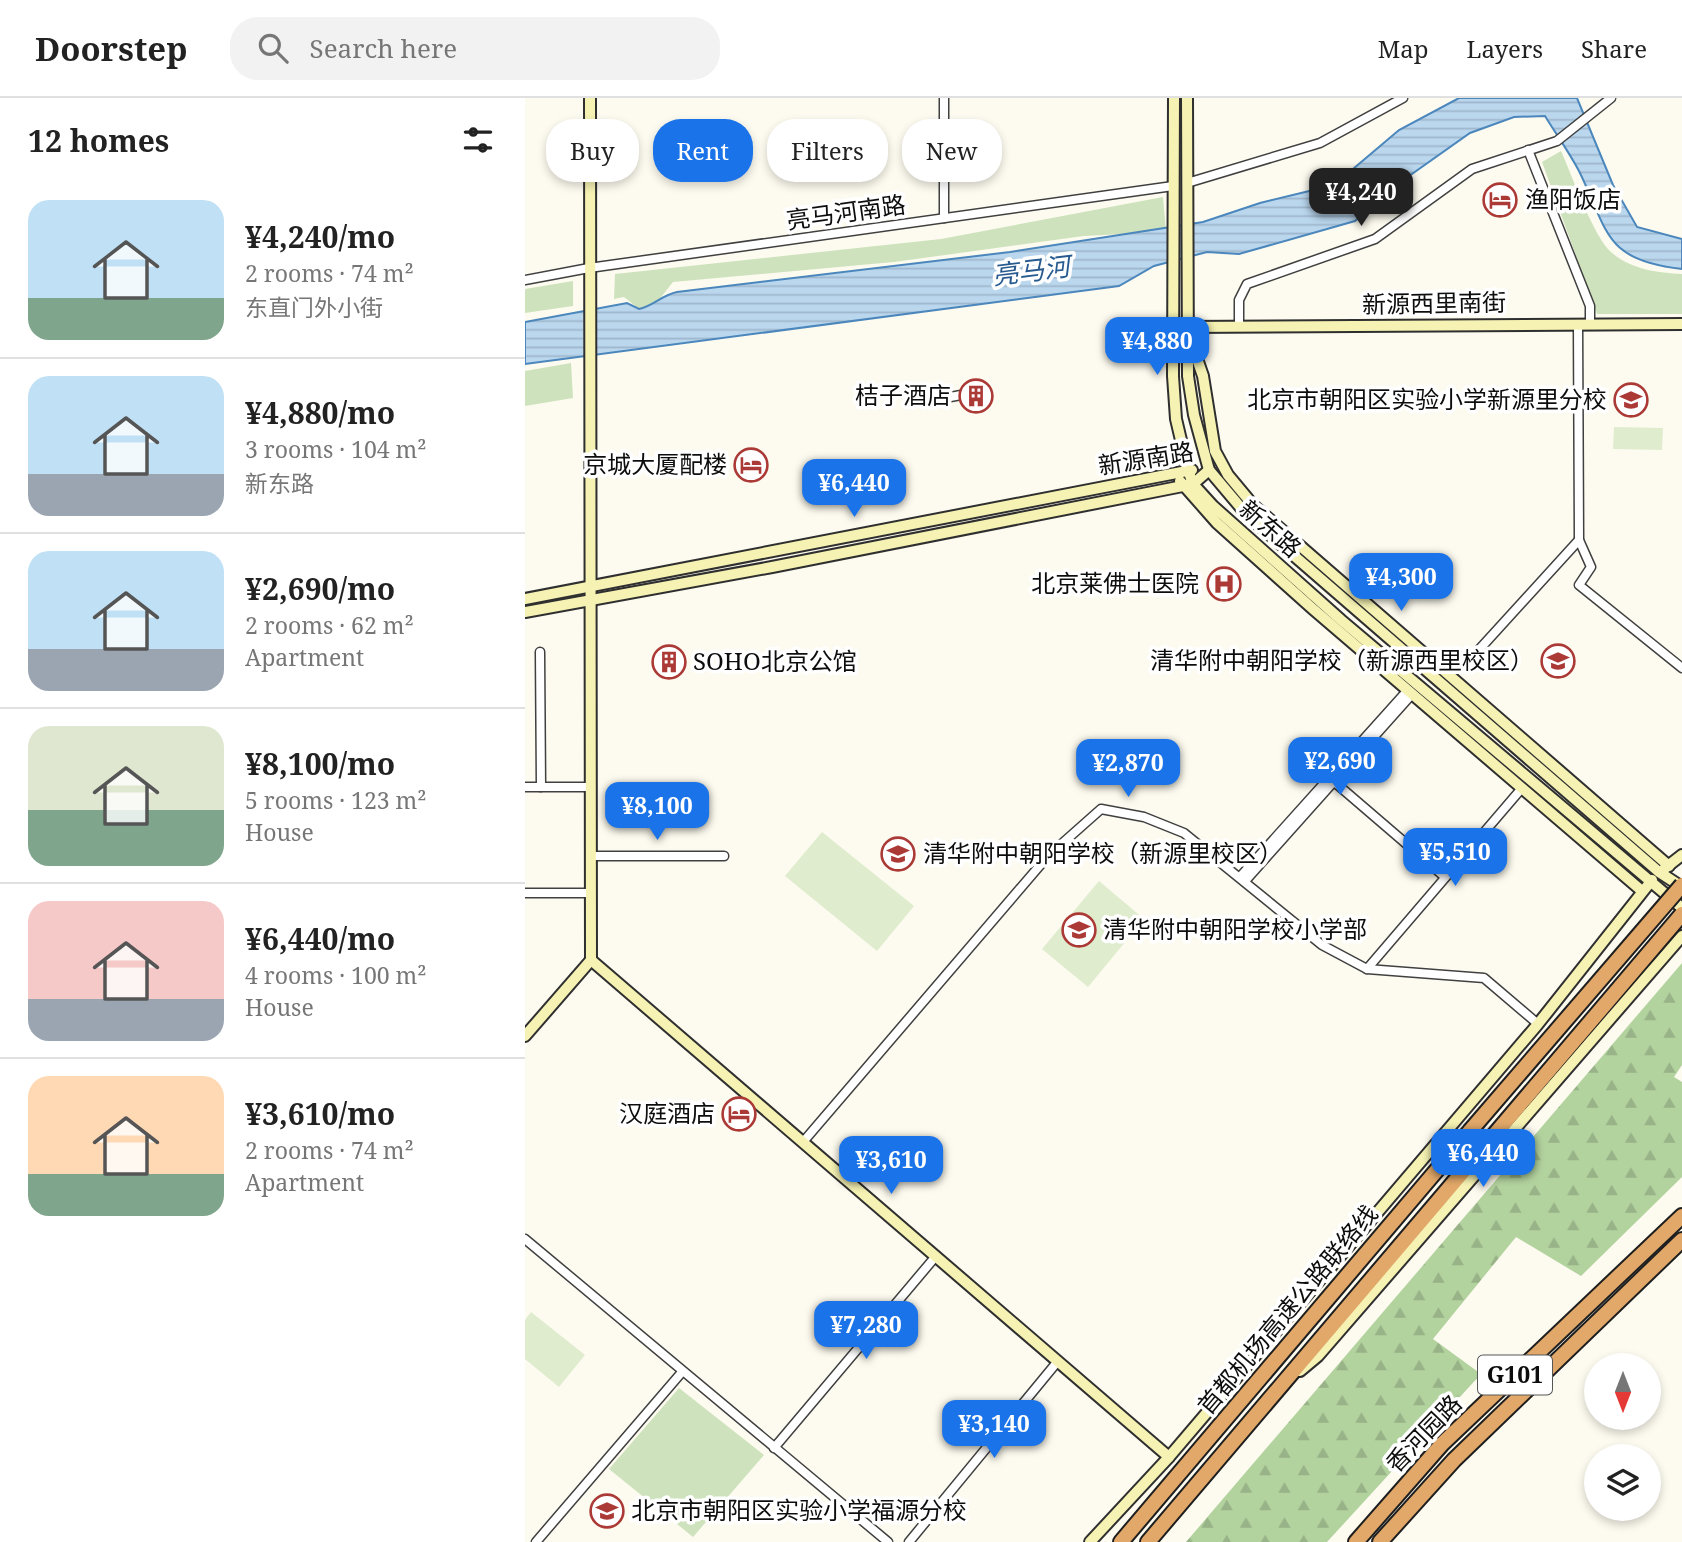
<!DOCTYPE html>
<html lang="en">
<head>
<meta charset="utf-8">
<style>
  :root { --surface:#fff; --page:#f2f2f2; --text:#222; --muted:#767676; --line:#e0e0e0; --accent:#1a73e8 }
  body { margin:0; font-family:"Noto Serif","Noto Sans SC",serif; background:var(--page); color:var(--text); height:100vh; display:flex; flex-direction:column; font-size:26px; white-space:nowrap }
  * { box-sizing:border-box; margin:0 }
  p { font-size:23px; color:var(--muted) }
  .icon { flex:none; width:38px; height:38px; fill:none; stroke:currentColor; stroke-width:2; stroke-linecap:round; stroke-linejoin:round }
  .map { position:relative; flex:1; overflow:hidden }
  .details { display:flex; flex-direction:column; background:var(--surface); width:525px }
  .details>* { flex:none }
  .guide { position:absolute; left:21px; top:21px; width:665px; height:63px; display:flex; gap:14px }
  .needle { width:46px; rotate:180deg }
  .fabs { position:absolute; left:1059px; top:1255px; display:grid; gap:14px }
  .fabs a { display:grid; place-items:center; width:77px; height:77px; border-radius:50%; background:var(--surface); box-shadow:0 4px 10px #0003; font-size:35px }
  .price { position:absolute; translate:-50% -60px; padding:0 16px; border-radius:14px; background:var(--accent); color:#fff; font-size:23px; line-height:46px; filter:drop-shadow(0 2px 4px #0008) }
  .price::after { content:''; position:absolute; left:50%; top:42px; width:21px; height:16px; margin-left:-10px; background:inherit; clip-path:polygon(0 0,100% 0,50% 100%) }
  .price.selected { background:#222; color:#fff }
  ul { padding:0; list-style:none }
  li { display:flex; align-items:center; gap:21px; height:175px; padding:0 28px }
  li+li { border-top:2px solid var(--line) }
  li span { display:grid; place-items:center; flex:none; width:196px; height:140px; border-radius:21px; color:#555 }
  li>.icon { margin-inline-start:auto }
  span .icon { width:84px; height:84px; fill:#fffc; stroke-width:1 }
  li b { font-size:30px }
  h2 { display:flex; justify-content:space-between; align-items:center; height:84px; padding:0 28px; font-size:30px }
  .chip { padding:0 24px; border-radius:28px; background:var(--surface); box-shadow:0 4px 10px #0003; font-size:24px; line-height:63px }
  .chip.selected { background:var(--accent); color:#fff }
  header { display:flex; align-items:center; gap:42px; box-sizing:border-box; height:98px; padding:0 35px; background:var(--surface); border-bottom:2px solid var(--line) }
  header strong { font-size:33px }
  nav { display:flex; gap:38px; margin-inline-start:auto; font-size:24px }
  .search { width:490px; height:63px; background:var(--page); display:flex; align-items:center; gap:18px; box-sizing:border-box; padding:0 24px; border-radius:28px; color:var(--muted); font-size:26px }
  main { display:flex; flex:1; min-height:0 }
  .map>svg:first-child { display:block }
  .grass { fill:#cee3bd }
  .forest { fill:url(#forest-firs) }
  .pitch { fill:#dfecce }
  .water { fill:url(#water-rules); stroke:#4b87bc; stroke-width:2 }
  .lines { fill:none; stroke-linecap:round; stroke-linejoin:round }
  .street-casing { stroke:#404040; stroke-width:11 }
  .secondary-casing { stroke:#2f2f2f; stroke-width:14 }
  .highway-casing { stroke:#1e1e1e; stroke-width:18 }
  .street { stroke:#fff; stroke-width:8 }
  .secondary { stroke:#f5f2b3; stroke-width:10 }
  .highway { stroke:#e1a869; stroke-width:14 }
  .highway-bridge-casing { stroke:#1e1e1e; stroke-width:18; stroke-linecap:butt }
  .highway-bridge { stroke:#e1a869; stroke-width:14 }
  .labels { text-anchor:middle; stroke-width:7; stroke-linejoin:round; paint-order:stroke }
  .shield { fill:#fff; stroke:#565656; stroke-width:2 }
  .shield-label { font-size:23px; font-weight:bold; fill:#0d0d0d }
  .poi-label { font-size:24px; fill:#0d0d0d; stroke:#fff; text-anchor:end }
  .street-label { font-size:24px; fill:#0d0d0d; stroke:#fff }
  .water-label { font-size:26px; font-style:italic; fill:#275a8f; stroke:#fff }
</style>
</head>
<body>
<header>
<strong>Doorstep</strong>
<div class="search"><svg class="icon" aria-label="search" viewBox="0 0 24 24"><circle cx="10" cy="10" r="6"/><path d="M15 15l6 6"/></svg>Search here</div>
<nav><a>Map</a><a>Layers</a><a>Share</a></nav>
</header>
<main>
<section class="details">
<h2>12 homes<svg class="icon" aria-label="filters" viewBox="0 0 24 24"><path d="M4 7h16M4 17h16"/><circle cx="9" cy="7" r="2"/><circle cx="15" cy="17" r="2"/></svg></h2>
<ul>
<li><span style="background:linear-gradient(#bfe0f5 70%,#7fa58c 0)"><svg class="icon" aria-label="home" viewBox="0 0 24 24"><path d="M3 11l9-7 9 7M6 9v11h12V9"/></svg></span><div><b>¥4,240/mo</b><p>2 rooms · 74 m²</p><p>东直门外小街</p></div></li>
<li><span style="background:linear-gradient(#bfe0f5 70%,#9aa5b1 0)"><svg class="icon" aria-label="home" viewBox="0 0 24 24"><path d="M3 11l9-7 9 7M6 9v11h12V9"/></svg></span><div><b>¥4,880/mo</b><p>3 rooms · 104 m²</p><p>新东路</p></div></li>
<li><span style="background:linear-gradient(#bfe0f5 70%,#9aa5b1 0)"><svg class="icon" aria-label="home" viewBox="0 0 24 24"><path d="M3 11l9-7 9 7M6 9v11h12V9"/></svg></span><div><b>¥2,690/mo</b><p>2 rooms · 62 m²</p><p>Apartment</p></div></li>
<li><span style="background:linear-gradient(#dfe7d0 60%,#7fa58c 0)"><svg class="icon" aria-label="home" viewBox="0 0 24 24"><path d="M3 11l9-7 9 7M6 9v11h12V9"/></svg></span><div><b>¥8,100/mo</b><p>5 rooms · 123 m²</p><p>House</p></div></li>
<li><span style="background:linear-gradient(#f6c9c9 70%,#9aa5b1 0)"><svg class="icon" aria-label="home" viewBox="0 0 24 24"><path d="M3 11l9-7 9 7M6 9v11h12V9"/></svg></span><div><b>¥6,440/mo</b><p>4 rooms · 100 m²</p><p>House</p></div></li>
<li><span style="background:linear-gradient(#ffd9b3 70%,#7fa58c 0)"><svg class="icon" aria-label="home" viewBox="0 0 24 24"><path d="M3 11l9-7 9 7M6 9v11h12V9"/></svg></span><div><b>¥3,610/mo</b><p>2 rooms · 74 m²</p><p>Apartment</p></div></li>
</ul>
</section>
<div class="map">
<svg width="1157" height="1444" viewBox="0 0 1157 1444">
  <defs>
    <pattern id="forest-firs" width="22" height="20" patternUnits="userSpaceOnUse" patternTransform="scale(1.75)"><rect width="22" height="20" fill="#b2d29e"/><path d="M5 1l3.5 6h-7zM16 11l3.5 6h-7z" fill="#98b387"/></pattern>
    <pattern id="water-rules" width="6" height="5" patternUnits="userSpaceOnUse" patternTransform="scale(1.75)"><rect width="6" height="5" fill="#bad7ee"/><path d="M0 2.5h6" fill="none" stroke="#9fb7cb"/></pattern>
  </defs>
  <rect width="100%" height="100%" fill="#fdfbef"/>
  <g class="grass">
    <path d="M1036,53C1046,75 1069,140 1086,154C1105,171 1133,175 1157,176V216H1072L1017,64Z"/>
    <polygon points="638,99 641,134 559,138 369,164 148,184 133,203 114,211 99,199 89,201 90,176 416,141"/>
    <polygon points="48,183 48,208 0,215 0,191"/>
    <polygon points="46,265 48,300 0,308 0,273"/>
    <polygon points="154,1290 239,1357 168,1439 84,1371"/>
  </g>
  <polygon class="forest" points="1157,865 1157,967 1149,979 1157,984 1157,1079 1056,1178 991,1139 908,1241 956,1276 802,1444 661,1444"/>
  <g class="pitch">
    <polygon points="1089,329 1138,330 1137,352 1088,351"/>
    <polygon points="297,734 389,808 352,853 260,778"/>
    <polygon points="574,783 619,821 563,889 517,851"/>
    <polygon points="6,1214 60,1257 34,1289 0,1261 0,1222"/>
  </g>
  <path class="water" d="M934,0H1052L1088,87L1112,129L1157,141V171C1078,162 1084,134 1054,73C1044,54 1031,36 1020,18L989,19L945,35L870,88L830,123L714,156L682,154L629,168L594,188L0,266V224L102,205L114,211C128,208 137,197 152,194L485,154L678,124L735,105L809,87L874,32Z"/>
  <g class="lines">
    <defs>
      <g id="street">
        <polyline points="1003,52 1065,208 1065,225"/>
        <polyline points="662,85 795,45 878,0"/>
        <polyline points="419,120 419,0"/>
        <polyline points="0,182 64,170 648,88"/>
        <polyline points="1053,226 1054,442 1066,469 1054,487 1157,570"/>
        <polyline points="714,229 714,202 722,186 850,141 947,71 1032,43 1086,0"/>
        <polyline points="404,303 436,297"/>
        <polyline points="15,554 16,689"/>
        <polyline points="941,566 1054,442"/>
        <polyline points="807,682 920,779"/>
        <polyline points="0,689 65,689"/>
        <polyline points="65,758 199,758"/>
        <polyline points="715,779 883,592"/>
        <polyline points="720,783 887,596"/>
        <polyline points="0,795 66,795"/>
        <polyline points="842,871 997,690"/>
        <polyline points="278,1044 523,758 576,711 619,719 659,735 797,847 842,871 959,880 1013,926"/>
        <polyline points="0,1141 363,1444"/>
        <polyline points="249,1350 411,1158"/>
        <polyline points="11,1444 157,1274"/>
        <polyline points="384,1444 533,1263"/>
      </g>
      <g id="secondary">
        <polyline points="65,0 66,862 644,1359"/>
        <polyline points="649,0 648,278 651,321 663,372 668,386 688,408 816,522 1157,810"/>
        <polyline points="662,0 663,278 669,317 684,372 722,417 1134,774 1157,789"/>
        <polyline points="655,383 692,425 788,511 1117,793"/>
        <polyline points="0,501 667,372"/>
        <polyline points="0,514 247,469 668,386 684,372"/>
        <polyline points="1144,768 728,407 703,377 690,353 678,278 661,229 1157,226"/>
        <polyline points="1139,771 1157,757"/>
        <polyline points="0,938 66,862"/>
        <polyline points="775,1273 793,1258 1157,838"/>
        <polyline points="565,1444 644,1359 1013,926 1127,782"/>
      </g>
      <g id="highway">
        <polyline points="596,1444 945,1033"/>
        <polyline points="623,1444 1157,816"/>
        <polyline points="831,1444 917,1346 1157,1118"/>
        <polyline points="855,1444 929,1362 1157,1142"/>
      </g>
    </defs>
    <use href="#street" class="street-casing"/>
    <use href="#secondary" class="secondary-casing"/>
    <use href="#highway" class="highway-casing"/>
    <use href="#street" class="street"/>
    <use href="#secondary" class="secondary"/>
    <use href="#highway" class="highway"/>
    <defs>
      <polyline id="highway-bridge" points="945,1033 1157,787"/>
    </defs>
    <use href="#highway-bridge" class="highway-bridge-casing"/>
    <use href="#highway-bridge" class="highway-bridge"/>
  </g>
  <defs>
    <symbol id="hotel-ring" viewBox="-11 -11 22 22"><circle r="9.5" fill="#fff" stroke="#ab3a37" stroke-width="1.5"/><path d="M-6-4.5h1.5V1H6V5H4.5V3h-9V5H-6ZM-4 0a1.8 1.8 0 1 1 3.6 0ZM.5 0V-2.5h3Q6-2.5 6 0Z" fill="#ab3a37"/></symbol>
    <symbol id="building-ring" viewBox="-11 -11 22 22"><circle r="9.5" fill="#fff" stroke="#ab3a37" stroke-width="1.5"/><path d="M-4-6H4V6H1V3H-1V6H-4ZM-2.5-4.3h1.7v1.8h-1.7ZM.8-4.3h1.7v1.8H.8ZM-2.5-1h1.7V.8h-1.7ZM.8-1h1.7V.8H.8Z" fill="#ab3a37"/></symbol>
    <symbol id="school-ring" viewBox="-11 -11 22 22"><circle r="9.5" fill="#fff" stroke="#ab3a37" stroke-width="1.5"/><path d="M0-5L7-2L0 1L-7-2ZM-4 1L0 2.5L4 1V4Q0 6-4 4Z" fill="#ab3a37"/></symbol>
    <symbol id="hospital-ring" viewBox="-11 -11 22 22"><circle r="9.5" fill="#fff" stroke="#ab3a37" stroke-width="1.5"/><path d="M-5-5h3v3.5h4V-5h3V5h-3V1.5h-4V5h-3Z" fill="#ab3a37"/></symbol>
  </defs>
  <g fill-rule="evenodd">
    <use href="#hotel-ring" x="956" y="83" width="38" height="38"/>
    <use href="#building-ring" x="432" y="279" width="38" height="38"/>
    <use href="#school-ring" x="1087" y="283" width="38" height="38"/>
    <use href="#hotel-ring" x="207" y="348" width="38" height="38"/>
    <use href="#hospital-ring" x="680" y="467" width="38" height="38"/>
    <use href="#school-ring" x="1014" y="544" width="38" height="38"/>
    <use href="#building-ring" x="125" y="545" width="38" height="38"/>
    <use href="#school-ring" x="354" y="737" width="38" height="38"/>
    <use href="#school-ring" x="535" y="813" width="38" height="38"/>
    <use href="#hotel-ring" x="195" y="997" width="38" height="38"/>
    <use href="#school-ring" x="63" y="1394" width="38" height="38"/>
  </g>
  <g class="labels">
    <rect class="shield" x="953" y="1257.5" width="74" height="39" rx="5"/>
    <g class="shield-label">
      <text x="990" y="1285">G101</text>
    </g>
    <g class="poi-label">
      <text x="1000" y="110" text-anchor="start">渔阳饭店</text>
      <text x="426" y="306">桔子酒店</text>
      <text x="1082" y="310">北京市朝阳区实验小学新源里分校</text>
      <text x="202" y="375">京城大厦配楼</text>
      <text x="674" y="494">北京莱佛士医院</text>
      <text x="1009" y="571">清华附中朝阳学校（新源西里校区）</text>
      <text x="168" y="572" text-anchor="start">SOHO北京公馆</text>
      <text x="398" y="764" text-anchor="start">清华附中朝阳学校（新源里校区）</text>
      <text x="578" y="840" text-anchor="start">清华附中朝阳学校小学部</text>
      <text x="190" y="1024">汉庭酒店</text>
      <text x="106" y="1421" text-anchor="start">北京市朝阳区实验小学福源分校</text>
    </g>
    <g class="street-label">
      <text transform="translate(321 115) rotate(-8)" y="8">亮马河南路</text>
      <text transform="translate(909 206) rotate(-1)" y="8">新源西里南街</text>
      <text transform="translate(621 361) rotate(-9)" y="8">新源南路</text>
      <text transform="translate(745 431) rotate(41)" y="8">新东路</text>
      <text transform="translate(763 1212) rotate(-50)" y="8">首都机场高速公路联络线</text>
      <text transform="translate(899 1336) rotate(-46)" y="8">香河园路</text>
    </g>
    <g class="water-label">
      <text transform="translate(506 173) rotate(-7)" y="9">亮马河</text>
    </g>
  </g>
</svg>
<div class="fabs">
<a><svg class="needle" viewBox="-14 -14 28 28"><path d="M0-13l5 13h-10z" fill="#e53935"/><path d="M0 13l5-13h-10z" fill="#767676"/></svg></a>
<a><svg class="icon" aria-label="layers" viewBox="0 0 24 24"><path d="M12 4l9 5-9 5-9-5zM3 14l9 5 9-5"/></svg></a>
</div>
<b class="price selected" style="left:836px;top:130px">¥4,240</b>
<b class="price" style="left:632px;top:279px">¥4,880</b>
<b class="price" style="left:329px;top:421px">¥6,440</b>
<b class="price" style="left:876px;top:515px">¥4,300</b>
<b class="price" style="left:815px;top:699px">¥2,690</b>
<b class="price" style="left:603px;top:701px">¥2,870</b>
<b class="price" style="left:132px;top:744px">¥8,100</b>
<b class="price" style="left:930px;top:790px">¥5,510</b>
<b class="price" style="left:958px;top:1091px">¥6,440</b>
<b class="price" style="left:366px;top:1098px">¥3,610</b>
<b class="price" style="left:341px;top:1263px">¥7,280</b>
<b class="price" style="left:469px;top:1362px">¥3,140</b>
<div class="guide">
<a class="chip">Buy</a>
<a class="chip selected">Rent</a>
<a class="chip">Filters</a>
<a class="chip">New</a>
</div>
</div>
</main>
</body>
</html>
